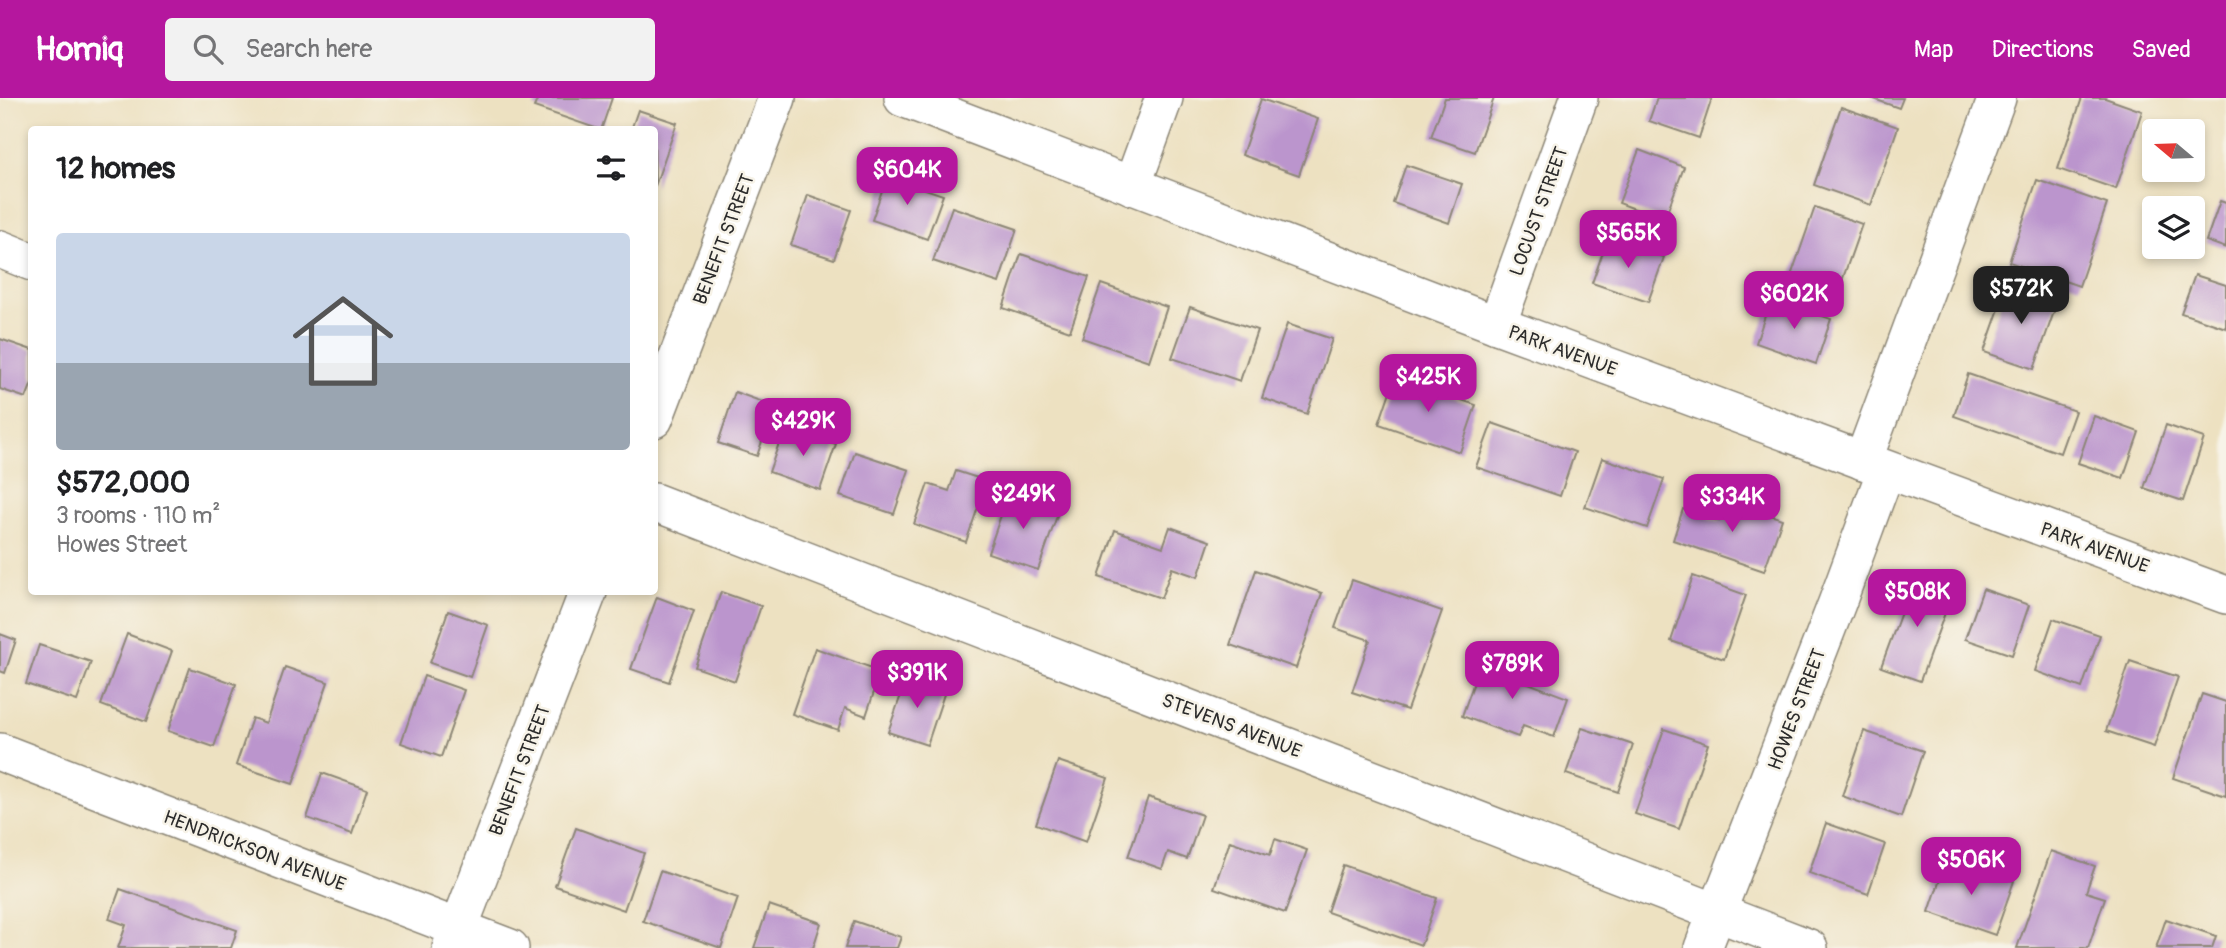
<!DOCTYPE html>
<html lang="en">
<head>
<meta charset="utf-8">
<style>
  :root { --surface:#fff; --page:#f2f2f2; --text:#202124; --muted:#757577; --line:#e0e0e0; --accent:#b5179e }
  body { margin:0; font-family:Pangolin,sans-serif; background:var(--page); color:var(--text); height:100vh; display:flex; flex-direction:column; font-size:26px; white-space:nowrap }
  * { box-sizing:border-box; margin:0 }
  p { font-size:23px; color:var(--muted) }
  .icon { flex:none; width:38px; height:38px; fill:none; stroke:currentColor; stroke-width:2; stroke-linecap:round; stroke-linejoin:round }
  .map { position:relative; flex:1; overflow:hidden }
  .details { position:absolute; left:28px; top:28px; width:630px; height:469px; display:flex; flex-direction:column; background:var(--surface); border-radius:7px; box-shadow:0 4px 10px #0003 }
  .details>* { flex:none }
  .needle { width:46px; rotate:289deg }
  .tools { position:absolute; left:2142px; top:21px; display:grid; gap:14px }
  .tools a { display:grid; place-items:center; width:63px; height:63px; border-radius:7px; background:var(--surface); box-shadow:0 4px 10px #0003; font-size:35px }
  .price { position:absolute; translate:-50% -60px; padding:0 16px; border-radius:14px; background:var(--accent); color:#fff; font-size:23px; line-height:46px; filter:drop-shadow(0 2px 4px #0008) }
  .price::after { content:''; position:absolute; left:50%; top:42px; width:21px; height:16px; margin-left:-10px; background:inherit; clip-path:polygon(0 0,100% 0,50% 100%) }
  .price.active { background:#222; color:#fff }
  ul { padding:0; list-style:none }
  li { display:grid; align-content:center; gap:14px; height:371px; padding:0 28px }
  li+li { border-top:2px solid var(--line) }
  li span { display:grid; place-items:center; height:217px; border-radius:7px; color:#555 }
  li>.icon { margin-inline-start:auto }
  span .icon { width:126px; height:126px; fill:#fffc; stroke-width:1 }
  li b { font-size:30px }
  h2 { display:flex; justify-content:space-between; align-items:center; height:84px; padding:0 28px; font-size:30px }
  header { display:flex; align-items:center; gap:42px; box-sizing:border-box; height:98px; padding:0 35px; background:var(--accent); color:#fff }
  header strong { font-size:33px }
  nav { display:flex; gap:38px; margin-inline-start:auto; font-size:24px }
  .search { width:490px; height:63px; background:var(--page); display:flex; align-items:center; gap:18px; box-sizing:border-box; padding:0 24px; border-radius:7px; color:var(--muted); font-size:26px }
  .map>svg:first-child { display:block }
  .building { fill:#bb95cd }
  .lines { fill:none; stroke-linecap:round; stroke-linejoin:round }
  .minor-casing { stroke:#8c8676; stroke-width:40 }
  .minor { stroke:#fff; stroke-width:37 }
  .labels { text-anchor:middle; stroke-width:5; stroke-linejoin:round; paint-order:stroke }
  .street-label { font-size:19px; fill:#2b2b2b; stroke:#f7f3e8 }
</style>
</head>
<body>
<header>
<strong>Homiq</strong>
<div class="search"><svg class="icon" aria-label="search" viewBox="0 0 24 24"><circle cx="10" cy="10" r="6"/><path d="M15 15l6 6"/></svg>Search here</div>
<nav><a>Map</a><a>Directions</a><a>Saved</a></nav>
</header>
<div class="map">
<svg width="2226" height="850" viewBox="0 0 2226 850">
  <rect width="100%" height="100%" fill="#f7f3e8"/>
  <filter id="ink" filterUnits="userSpaceOnUse"><feTurbulence type="fractalNoise" baseFrequency=".0143" numOctaves="2"/><feDisplacementMap in="SourceGraphic" scale="14" xChannelSelector="R" yChannelSelector="G"/><feConvolveMatrix kernelMatrix="1 2 1 2 8 2 1 2 1" color-interpolation-filters="sRGB"/></filter>
  <filter id="wash" filterUnits="userSpaceOnUse"><feTurbulence type="fractalNoise" baseFrequency=".00686" numOctaves="4" result="noise"/><feDisplacementMap in="SourceGraphic" scale="28" xChannelSelector="R" yChannelSelector="G"/><feGaussianBlur stdDeviation="1.57" result="paint"/><feColorMatrix in="noise" values="0 0 0 0 0 0 0 0 0 0 0 0 0 0 0 0 0 1.4 0 .05"/><feComposite in="paint" operator="in"/></filter>
  <g filter="url(#wash)">
    <rect width="100%" height="100%" fill="#ede1c1"/>
    <g id="blocks">
      <g class="building">
        <polygon points="538,0 612,0 601,32 534,9"/>
        <polygon points="1445,0 1494,0 1475,54 1431,39"/>
        <polygon points="1657,0 1712,0 1699,40 1649,23"/>
        <polygon points="1871,0 1903,0 1899,10"/>
        <polygon points="2082,0 2105,0 2142,13 2116,91 2058,71"/>
        <polygon points="1261,1 1318,21 1299,77 1242,57"/>
        <polygon points="1841,9 1898,29 1871,107 1814,87"/>
        <polygon points="638,12 677,25 655,88 654,32 631,32"/>
        <polygon points="1639,52 1684,69 1664,122 1619,105"/>
        <polygon points="1406,67 1462,86 1449,125 1393,105"/>
        <polygon points="887,78 943,97 927,141 872,122"/>
        <polygon points="2037,82 2107,106 2079,188 2009,164"/>
        <polygon points="808,97 851,112 834,161 791,147"/>
        <polygon points="2220,103 2226,105 2226,150 2206,143"/>
        <polygon points="952,109 1017,131 999,185 933,163"/>
        <polygon points="1815,109 1862,126 1837,197 1790,181"/>
        <polygon points="1608,140 1664,159 1648,204 1592,185"/>
        <polygon points="1021,156 1089,179 1070,233 1003,210"/>
        <polygon points="2195,177 2226,187 2226,230 2181,215"/>
        <polygon points="2008,185 2058,202 2034,271 1984,254"/>
        <polygon points="1101,186 1167,209 1149,263 1082,240"/>
        <polygon points="1771,200 1831,221 1816,266 1756,245"/>
        <polygon points="1190,209 1257,232 1240,283 1172,260"/>
        <polygon points="1287,226 1332,241 1307,316 1262,300"/>
        <polygon points="0,241 32,252 32,285 26,300 0,291"/>
        <polygon points="1968,276 2075,313 2060,355 1954,318"/>
        <polygon points="1395,279 1476,307 1460,354 1379,326"/>
        <polygon points="735,294 774,308 757,358 718,345"/>
        <polygon points="2094,318 2139,334 2123,380 2078,365"/>
        <polygon points="1492,325 1575,354 1560,398 1476,369"/>
        <polygon points="2166,327 2204,340 2183,403 2144,390"/>
        <polygon points="785,328 836,346 820,392 769,374"/>
        <polygon points="855,354 909,372 894,416 840,398"/>
        <polygon points="1602,360 1664,381 1647,430 1585,409"/>
        <polygon points="956,373 987,383 966,444 914,426 928,386 949,393"/>
        <polygon points="1009,394 1059,412 1038,472 988,455"/>
        <polygon points="1727,402 1782,421 1764,473 1673,442 1683,411 1719,423"/>
        <polygon points="1170,429 1210,443 1198,479 1172,470 1161,500 1099,479 1115,432 1163,449"/>
        <polygon points="1256,472 1322,495 1296,570 1230,547"/>
        <polygon points="1693,478 1746,497 1724,561 1671,543"/>
        <polygon points="1914,479 1953,493 1920,583 1881,569"/>
        <polygon points="1352,482 1442,513 1407,612 1352,594 1370,542 1335,530"/>
        <polygon points="1983,491 2029,507 2012,557 1965,541"/>
        <polygon points="721,494 761,508 735,583 695,569"/>
        <polygon points="657,499 694,513 669,584 631,571"/>
        <polygon points="448,513 488,527 470,579 430,565"/>
        <polygon points="2053,521 2100,537 2082,590 2035,573"/>
        <polygon points="0,536 16,542 5,575 0,573"/>
        <polygon points="127,536 172,553 146,624 101,607"/>
        <polygon points="39,547 91,564 77,603 26,586"/>
        <polygon points="815,550 881,573 866,618 845,610 838,632 792,616"/>
        <polygon points="1484,556 1516,568 1512,579 1568,600 1554,639 1523,628 1518,639 1462,618"/>
        <polygon points="2130,563 2178,579 2154,649 2106,633"/>
        <polygon points="285,569 328,584 293,686 236,667 252,620 266,625"/>
        <polygon points="190,570 236,586 214,649 168,633"/>
        <polygon points="908,577 946,590 927,647 888,634"/>
        <polygon points="424,578 464,592 441,659 401,645"/>
        <polygon points="2202,596 2226,604 2226,698 2173,680"/>
        <polygon points="1582,630 1633,647 1618,694 1566,676"/>
        <polygon points="1664,631 1708,646 1679,731 1635,716"/>
        <polygon points="1864,633 1923,653 1901,719 1842,698"/>
        <polygon points="1058,663 1108,680 1086,744 1036,726"/>
        <polygon points="322,675 367,691 352,736 307,720"/>
        <polygon points="1148,699 1202,717 1187,761 1168,754 1162,771 1128,759"/>
        <polygon points="1826,725 1885,746 1868,796 1809,775"/>
        <polygon points="576,730 644,755 624,812 555,788"/>
        <polygon points="1275,741 1307,752 1285,815 1214,790 1230,743 1270,757"/>
        <polygon points="2051,753 2095,768 2086,794 2105,800 2088,850 2017,850"/>
        <polygon points="1947,761 2014,783 1995,837 1929,814"/>
        <polygon points="1343,767 1437,800 1421,847 1327,814"/>
        <polygon points="660,773 738,800 721,850 643,823"/>
        <polygon points="120,791 237,832 231,850 118,850 126,827 109,821"/>
        <polygon points="769,807 821,825 813,850 754,850"/>
        <polygon points="2166,821 2216,838 2212,850 2156,850"/>
        <polygon points="854,823 901,839 897,850 845,850"/>
      </g>
    </g>
  </g>
  <g filter="url(#ink)">
    <use href="#blocks" fill-opacity="0" stroke="#8c8676" stroke-width="2"/>
    <g class="lines">
      <defs>
        <g id="minor">
          <polyline points="903,0 1497,227 2226,497"/>
          <polyline points="1132,88 1164,0"/>
          <polyline points="0,151 32,164"/>
          <polyline points="1497,227 1579,0"/>
          <polyline points="654,321 777,0"/>
          <polyline points="1863,363 1997,0"/>
          <polyline points="654,404 1809,850"/>
          <polyline points="0,654 510,850"/>
          <polyline points="451,850 588,494"/>
          <polyline points="1703,850 1837,505 1886,372"/>
        </g>
      </defs>
      <use href="#minor" class="minor-casing"/>
      <use href="#minor" class="minor"/>
    </g>
  </g>
  <g class="labels">
    <g class="street-label">
      <text transform="translate(1538 113) rotate(-70)" y="7">LOCUST STREET</text>
      <text transform="translate(723 141) rotate(-69)" y="7">BENEFIT STREET</text>
      <text transform="translate(1563 252) rotate(20)" y="7">PARK AVENUE</text>
      <text transform="translate(2095 449) rotate(20)" y="7">PARK AVENUE</text>
      <text transform="translate(1796 611) rotate(-69)" y="7">HOWES STREET</text>
      <text transform="translate(1232 627) rotate(21)" y="7">STEVENS AVENUE</text>
      <text transform="translate(519 672) rotate(-69)" y="7">BENEFIT STREET</text>
      <text transform="translate(255 752) rotate(21)" y="7">HENDRICKSON AVENUE</text>
    </g>
  </g>
</svg>
<div class="tools">
<a><svg class="needle" viewBox="-14 -14 28 28"><path d="M0-13l5 13h-10z" fill="#e53935"/><path d="M0 13l5-13h-10z" fill="#757577"/></svg></a>
<a><svg class="icon" aria-label="layers" viewBox="0 0 24 24"><path d="M12 4l9 5-9 5-9-5zM3 14l9 5 9-5"/></svg></a>
</div>
<b class="price" style="left:907px;top:109px">$604K</b>
<b class="price" style="left:1628px;top:172px">$565K</b>
<b class="price active" style="left:2021px;top:228px">$572K</b>
<b class="price" style="left:1794px;top:233px">$602K</b>
<b class="price" style="left:1428px;top:316px">$425K</b>
<b class="price" style="left:803px;top:360px">$429K</b>
<b class="price" style="left:1023px;top:433px">$249K</b>
<b class="price" style="left:1732px;top:436px">$334K</b>
<b class="price" style="left:1917px;top:531px">$508K</b>
<b class="price" style="left:1512px;top:603px">$789K</b>
<b class="price" style="left:917px;top:612px">$391K</b>
<b class="price" style="left:1971px;top:799px">$506K</b>
<section class="details">
<h2>12 homes<svg class="icon" aria-label="filters" viewBox="0 0 24 24"><path d="M4 7h16M4 17h16"/><circle cx="9" cy="7" r="2"/><circle cx="15" cy="17" r="2"/></svg></h2>
<ul>
<li><span style="background:linear-gradient(#c9d6e8 60%,#9aa5b1 0)"><svg class="icon" aria-label="home" viewBox="0 0 24 24"><path d="M3 11l9-7 9 7M6 9v11h12V9"/></svg></span><div><b>$572,000</b><p>3 rooms · 110 m²</p><p>Howes Street</p></div></li>
</ul>
</section>
</div>
</body>
</html>
